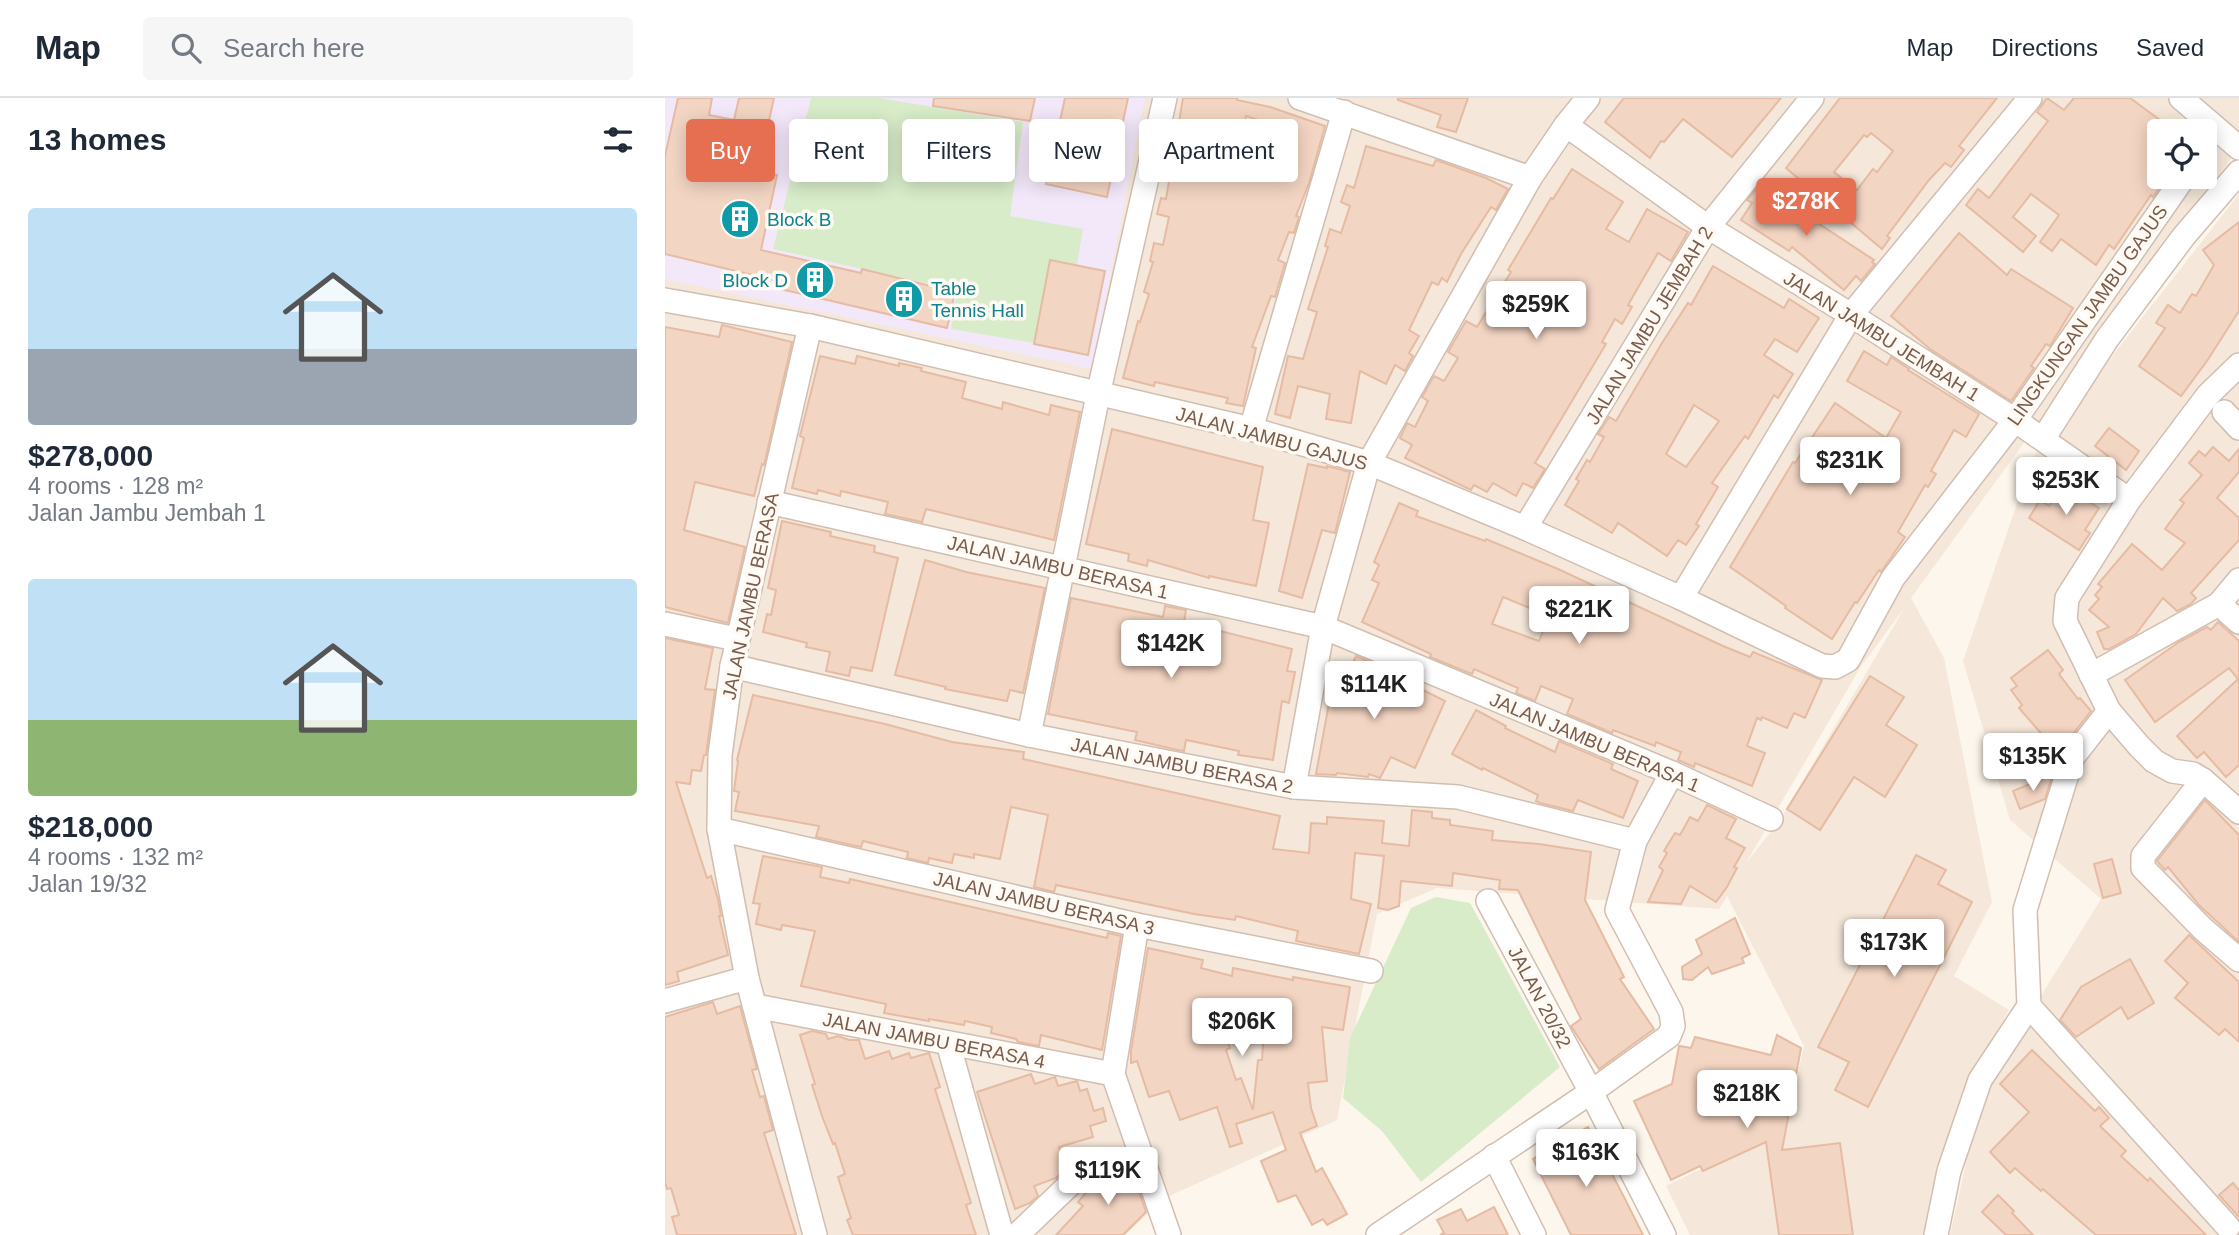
<!DOCTYPE html>
<html lang="en">
<head>
<meta charset="utf-8">
<style>
  :root { --surface:#fff; --page:#f6f6f7; --text:#1f2937; --muted:#747a83; --line:#e0e1e3; --accent:#e76f51 }
  body { margin:0; font-family:Helvetica,sans-serif; background:var(--page); color:var(--text); height:100vh; display:flex; flex-direction:column; font-size:26px; white-space:nowrap }
  * { box-sizing:border-box; margin:0 }
  p { font-size:23px; color:var(--muted) }
  .icon { flex:none; width:38px; height:38px; fill:none; stroke:currentColor; stroke-width:2; stroke-linecap:round; stroke-linejoin:round }
  .map { position:relative; flex:1; overflow:hidden }
  .details { display:flex; flex-direction:column; background:var(--surface); width:665px }
  .details>* { flex:none }
  .top-card { position:absolute; left:21px; top:21px; width:665px; height:63px; display:flex; gap:14px }
  .controls { position:absolute; left:1482px; top:21px; display:grid; gap:14px }
  .controls a { display:grid; place-items:center; width:70px; height:70px; border-radius:7px; background:var(--surface); box-shadow:0 4px 18px #0003; font-size:35px }
  .price { position:absolute; translate:-50% -60px; padding:0 16px; border-radius:7px; background:#fff; color:#222; font-size:23px; line-height:46px; filter:drop-shadow(0 2px 4px #0008) }
  .price::after { content:''; position:absolute; left:50%; top:42px; width:21px; height:16px; margin-left:-10px; background:inherit; clip-path:polygon(0 0,100% 0,50% 100%) }
  .price.on { background:var(--accent); color:#fff }
  ul { padding:0; list-style:none }
  li { display:grid; align-content:center; gap:14px; height:371px; padding:0 28px }
  li span { display:grid; place-items:center; height:217px; border-radius:7px; color:#555 }
  li>.icon { margin-inline-start:auto }
  span .icon { width:126px; height:126px; fill:#fffc; stroke-width:1 }
  li b { font-size:30px }
  h2 { display:flex; justify-content:space-between; align-items:center; height:84px; padding:0 28px; font-size:30px }
  .tag { padding:0 24px; border-radius:7px; background:var(--surface); box-shadow:0 4px 18px #0003; font-size:24px; line-height:63px }
  .tag.on { background:var(--accent); color:#fff }
  header { display:flex; align-items:center; gap:42px; box-sizing:border-box; height:98px; padding:0 35px; background:var(--surface); border-bottom:2px solid var(--line) }
  header strong { font-size:33px }
  nav { display:flex; gap:38px; margin-inline-start:auto; font-size:24px }
  .search { width:490px; height:63px; background:var(--page); display:flex; align-items:center; gap:18px; box-sizing:border-box; padding:0 24px; border-radius:7px; color:var(--muted); font-size:26px }
  main { display:flex; flex:1; min-height:0 }
  .map>svg:first-child { display:block }
  .residential { fill:#f5e8da; fill-rule:evenodd }
  .education { fill:#f3e8fa }
  .green { fill:#d8ecc9 }
  .building { fill:#f3d5c3; stroke:#e6bba3; stroke-width:2; fill-rule:evenodd }
  .lines { fill:none; stroke-linecap:round; stroke-linejoin:round }
  .minor-casing { stroke:#d1beb0; stroke-width:26 }
  .minor { stroke:#fff; stroke-width:23 }
  .labels { text-anchor:middle; stroke-width:7; stroke-linejoin:round; paint-order:stroke }
  .culture-label { font-size:19px; fill:#0d838f; stroke:#fffaf3; text-anchor:start }
  .street-label { font-size:19px; fill:#7a5c4d; stroke:#fffaf3 }
</style>
</head>
<body>
<header>
<strong>Map</strong>
<div class="search"><svg class="icon" aria-label="search" viewBox="0 0 24 24"><circle cx="10" cy="10" r="6"/><path d="M15 15l6 6"/></svg>Search here</div>
<nav><a>Map</a><a>Directions</a><a>Saved</a></nav>
</header>
<main>
<section class="details">
<h2>13 homes<svg class="icon" aria-label="filters" viewBox="0 0 24 24"><path d="M4 7h16M4 17h16"/><circle cx="9" cy="7" r="2"/><circle cx="15" cy="17" r="2"/></svg></h2>
<ul>
<li><span style="background:linear-gradient(#bfe0f5 65%,#9aa5b1 0)"><svg class="icon" aria-label="home" viewBox="0 0 24 24"><path d="M3 11l9-7 9 7M6 9v11h12V9"/></svg></span><div><b>$278,000</b><p>4 rooms · 128 m²</p><p>Jalan Jambu Jembah 1</p></div></li>
<li><span style="background:linear-gradient(#bfe0f5 65%,#8fb573 0)"><svg class="icon" aria-label="home" viewBox="0 0 24 24"><path d="M3 11l9-7 9 7M6 9v11h12V9"/></svg></span><div><b>$218,000</b><p>4 rooms · 132 m²</p><p>Jalan 19/32</p></div></li>
</ul>
</section>
<div class="map">
<svg width="1574" height="1137" viewBox="0 0 1574 1137">
  <rect width="100%" height="100%" fill="#fdf6ec"/>
  <g class="residential">
    <path d="M0,0H1574V56L1567,59L1246,500L1279,560L1327,804L1289,878L1344,912L1298,994L1266,1095L1270,1137H1025L1001,1088L1121,1029L1139,948L1062,798L1054,811L772,790L712,816L672,1022L500,1100L460,1137H0ZM1494,33H1540V79H1494ZM1240,509L1113,725L1081,765L1195,570Z"/>
    <polygon points="1574,96 1574,1137 1285,1137 1317,993 1436,801 1345,722 1298,563 1368,359"/>
  </g>
  <polygon class="education" points="0,0 480,0 427,271 0,181"/>
  <g class="green">
    <polygon points="146,0 214,0 358,24 345,118 418,131 412,166 384,165 369,245 286,231 292,192 108,151"/>
    <polygon points="771,799 805,805 895,969 756,1084 717,1033 678,1000 685,940 746,810"/>
  </g>
  <g class="building">
    <polygon points="13,0 47,0 44,17 69,22 74,0 109,0 93,72 112,77 96,152 196,175 197,171 290,194 282,230 111,190 113,183 0,156 0,58"/>
    <polygon points="269,0 370,0 365,23 268,8"/>
    <polygon points="400,0 463,0 442,99 381,86"/>
    <path d="M518,0H572V2L605,9L660,28L644,85L631,118L634,119L629,135L624,134L613,162L620,165L610,199L606,198L587,249L591,250L578,308L561,305L563,300L490,284L489,288L458,280L473,223L475,224L484,196L479,194L488,164L485,163L489,145L498,147L504,119L492,116L496,100L501,101ZM581,18L611,28L600,60L576,50Z"/>
    <polygon points="733,0 803,0 791,34 772,29 776,17 733,2"/>
    <polygon points="959,0 1116,0 1067,59 1018,21 999,44 996,43 985,60 940,24"/>
    <path d="M1175,0H1332L1294,48L1299,52L1286,69L1280,65L1264,82L1222,138L1225,140L1217,151L1121,70ZM1206,35L1228,53L1212,74L1208,71L1192,92L1169,74L1199,37L1202,39Z"/>
    <polygon points="1382,0 1399,12 1409,0 1465,0 1510,33 1494,33 1494,79 1500,82 1488,99 1486,97 1449,151 1444,147 1431,167 1396,141 1387,153 1375,144 1394,117 1366,96 1348,119 1371,138 1358,154 1301,107 1313,91 1324,100 1383,23 1372,14"/>
    <polygon points="701,48 768,68 771,62 821,80 843,91 831,112 826,109 796,156 782,184 777,180 773,187 767,184 744,232 754,238 744,255 748,258 740,273 730,267 721,286 695,273 686,325 661,321 665,296 633,288 625,320 610,316 623,258 638,261 652,214 643,211 663,149 660,148 665,131 676,135 685,108 676,104 682,87 689,90"/>
    <polygon points="907,71 958,104 941,131 964,144 982,111 1023,134 1006,163 993,155 963,207 967,209 957,226 950,221 937,244 941,246 870,365 880,371 868,390 858,385 851,398 828,385 822,394 809,387 806,392 740,360 747,347 735,340 742,325 750,329 763,303 757,299 769,278 779,283 793,260 783,254 801,223 812,229 846,174 843,172 886,100 888,101"/>
    <polygon points="1095,87 1209,162 1207,164 1210,166 1196,183 1191,178 1179,192 1127,149 1124,153 1076,122 1087,105 1082,102"/>
    <polygon points="1574,124 1574,213 1542,263 1516,298 1474,268 1500,230 1491,225 1503,207 1515,215 1527,196 1531,198 1549,167 1538,152"/>
    <polygon points="1294,135 1342,177 1346,171 1408,210 1385,248 1381,246 1366,268 1369,270 1346,303 1265,251 1226,218"/>
    <polygon points="385,162 440,173 423,257 369,246"/>
    <path d="M1048,168L1119,210L1124,201L1154,220L1132,254L1110,241L1099,257L1128,276L1113,300L1109,297L1083,341L1080,338L1047,385L1053,389L1031,426L1034,428L1021,447L1013,442L1002,458L953,425L947,435L900,407L914,383L911,381L922,362L925,364L939,339L933,336L944,319L951,323L997,245L1023,205L1026,207ZM1029,307L1054,323L1021,369L1001,356Z"/>
    <polygon points="57,227 127,244 99,367 97,366 89,398 30,384 19,432 80,449 63,525 0,509 0,229 54,239"/>
    <polygon points="1199,253 1222,267 1226,259 1244,271 1243,272 1314,316 1301,339 1289,332 1266,373 1271,376 1263,389 1260,387 1233,434 1240,439 1216,474 1214,472 1192,505 1190,504 1167,541 1120,510 1121,508 1065,469 1128,364 1130,365 1170,305 1221,340 1236,314 1182,283"/>
    <polygon points="155,258 190,266 192,258 234,268 234,265 257,270 256,273 301,284 297,300 337,311 338,304 384,317 386,307 415,314 389,442 261,411 257,424 220,416 223,404 176,393 175,398 153,392 152,396 127,390 139,340 135,338"/>
    <polygon points="1444,330 1474,353 1461,372 1430,348"/>
    <polygon points="447,331 598,369 588,422 604,425 591,488 544,478 544,480 483,462 482,468 463,463 464,456 421,446"/>
    <polygon points="1548,349 1564,363 1574,351 1574,374 1552,400 1574,420 1574,442 1526,495 1531,500 1526,506 1512,513 1498,500 1471,536 1444,551 1439,551 1432,534 1444,529 1424,512 1434,501 1430,497 1437,489 1433,486 1467,446 1497,472 1520,445 1500,431 1519,405 1515,402 1537,377 1524,365 1534,353 1540,358"/>
    <polygon points="643,366 662,370 662,368 685,374 670,435 657,432 637,500 614,493"/>
    <polygon points="1397,387 1434,410 1420,432 1425,435 1414,452 1364,420 1375,402 1384,408"/>
    <path d="M734,405L753,413L751,418L820,443L821,441L893,471L1058,548L1085,559L1088,554L1157,582L1140,620L1129,615L1122,630L1097,619L1096,622L1092,620L1082,648L1100,655L1087,688L1030,665L1029,669L1013,662L1016,654L991,644L990,648L948,632L947,635L902,616L908,601L876,588L870,603L851,595L853,590L809,571L807,576L765,559L766,556L697,524L714,485L707,482L714,467L709,464ZM838,499L884,518L874,543L827,526Z"/>
    <polygon points="117,423 166,434 165,438 210,448 209,454 233,460 207,573 186,569 184,578 161,573 165,554 141,549 142,545 98,534 102,516 106,517 111,492 103,490"/>
    <polygon points="260,462 301,474 380,490 358,595 345,592 342,603 280,591 281,589 230,577"/>
    <polygon points="406,500 498,519 500,508 521,512 519,524 627,551 622,573 630,574 624,605 617,603 608,662 573,657 574,653 521,642 519,653 513,652 470,642 472,634 383,616"/>
    <polygon points="1553,524 1574,543 1574,667 1561,679 1539,654 1532,660 1512,638 1573,581 1564,570 1490,624 1460,582 1514,544 1542,529 1546,532"/>
    <polygon points="0,540 48,550 40,591 50,592 41,657 39,657 36,673 27,672 25,686 11,684 42,780 46,778 53,801 56,818 54,818 63,857 12,874 14,883 0,887"/>
    <polygon points="1383,552 1398,572 1394,576 1413,601 1415,600 1426,613 1400,646 1396,642 1388,649 1354,610 1357,607 1346,592 1352,588 1346,580"/>
    <polygon points="691,558 721,571 720,573 780,603 750,670 726,659 715,680 704,676 703,679 672,675 671,677 651,676 666,594 661,592 671,570 683,575"/>
    <polygon points="1205,578 1239,599 1221,627 1252,647 1220,699 1189,679 1155,732 1122,711"/>
    <polygon points="88,597 220,626 287,644 359,654 358,661 615,718 608,751 644,755 646,725 662,726 662,719 719,723 717,745 744,748 747,712 767,714 767,720 785,722 785,727 828,733 827,742 874,746 926,754 920,802 959,879 955,881 989,931 934,971 906,928 916,921 853,792 834,791 835,782 788,775 787,788 736,783 734,808 723,812 713,810 719,758 690,755 686,801 706,806 694,856 631,843 633,833 571,818 570,822 529,816 391,787 389,794 369,789 383,717 346,709 335,761 309,756 309,760 289,756 287,765 264,760 263,765 242,760 243,754 198,743 196,749 151,739 154,728 70,713 74,694 69,693 73,663 72,662"/>
    <polygon points="811,612 841,628 840,630 890,654 894,643 948,666 946,671 973,683 958,720 913,702 908,713 875,705 871,703 873,697 818,670 817,672 787,656"/>
    <polygon points="1384,678 1386,682 1380,701 1355,711 1348,693"/>
    <polygon points="1540,702 1574,737 1574,844 1534,807 1503,769 1500,772 1492,763"/>
    <polygon points="1042,707 1071,721 1061,740 1080,750 1069,769 1072,770 1062,789 1051,804 1025,788 1016,806 983,804 998,772 994,769 1002,755 999,753 1010,735 1015,737 1025,719 1033,723"/>
    <polygon points="1251,757 1281,772 1273,786 1307,804 1203,1009 1170,992 1184,964 1153,949"/>
    <polygon points="98,758 157,769 155,779 184,785 185,781 442,840 443,835 456,838 437,952 376,937 374,948 353,944 351,941 326,935 327,929 300,923 299,927 264,921 264,923 219,915 221,906 136,888 150,833 117,827 116,832 91,826 95,806 88,805"/>
    <polygon points="1447,761 1456,795 1438,800 1429,766"/>
    <polygon points="1070,820 1085,856 1077,860 1079,865 1047,876 1043,869 1027,882 1018,881 1017,869 1037,856 1031,842"/>
    <polygon points="1524,837 1574,884 1574,944 1560,931 1554,937 1510,900 1523,885 1500,863"/>
    <path d="M483,850L538,862L536,870L567,878L568,870L628,882V879L685,889L678,932L657,929L662,983L643,985L646,1010L652,1028L635,1035L651,1074L657,1070L682,1116L662,1127L658,1121L647,1127L631,1097L613,1104L596,1063L621,1052L608,1014L571,1026L577,1045L565,1049L552,1009L515,1022L504,993L484,999L472,963L466,965V953ZM555,921L599,928L597,962H593L588,1012L576,980L571,982L561,952L565,950Z"/>
    <polygon points="1465,861 1489,905 1463,921 1456,909 1411,939 1395,922 1416,889"/>
    <polygon points="48,904 52,916 75,908 92,971 87,972 95,999 99,998 108,1032 99,1035 131,1137 12,1137 7,1119 14,1117 6,1090 2,1091 0,1084 0,919"/>
    <polygon points="147,933 161,936 163,941 173,938 184,942 194,942 200,961 224,953 227,961 244,955 246,960 264,955 275,989 270,991 306,1105 301,1107 311,1137 188,1137 182,1122 186,1120 173,1079 180,1076 170,1045 168,1046 157,1018 147,987 150,986 135,937"/>
    <polygon points="1112,937 1136,950 1117,1052 1175,1045 1188,1137 1114,1137 1101,1044 1038,1073 1035,1068 1006,1082 969,1003 1007,986 1014,948 1026,950 1030,939 1106,957"/>
    <polygon points="1367,952 1430,1013 1434,1009 1444,1020 1435,1028 1461,1053 1456,1058 1483,1083 1485,1080 1541,1137 1431,1137 1378,1091 1376,1093 1350,1070 1345,1075 1325,1054 1364,1014 1335,986"/>
    <polygon points="366,976 370,986 390,979 393,988 412,983 415,993 422,991 429,1013 438,1010 441,1023 425,1028 428,1039 394,1049 401,1070 391,1080 369,1088 373,1098 365,1105 350,1111 312,994"/>
    <polygon points="923,1029 962,1105 978,1137 906,1137 868,1061"/>
    <polygon points="460,1066 467,1073 481,1114 458,1137 391,1137 418,1108 413,1104 427,1088 430,1091 446,1074 449,1077"/>
    <polygon points="1568,1085 1574,1092 1574,1119 1554,1097"/>
    <polygon points="1333,1097 1349,1113 1347,1115 1368,1137 1341,1137 1317,1114"/>
    <polygon points="829,1109 843,1137 775,1137 779,1135 772,1122 796,1111 802,1123"/>
  </g>
  <g class="lines">
    <defs>
      <g id="minor">
        <polyline points="635,0 865,80"/>
        <polyline points="1516,0 1574,50"/>
        <polyline points="901,27 1043,129 1186,217 1350,322 1464,402"/>
        <polyline points="0,202 145,228 586,331 704,365 860,430 1016,500 1157,568 1170,569 1183,562 1228,480 1350,322 1519,79"/>
        <polyline points="145,228 67,568 55,657 54,731 82,880 150,1137"/>
        <polyline points="1574,267 1543,297 1464,402 1402,500 1400,523 1444,613 1474,648 1489,663 1507,673 1528,676 1538,682 1574,714"/>
        <polyline points="1559,314 1574,330"/>
        <polyline points="586,331 679,14"/>
        <polyline points="1378,341 1442,241 1519,138 1574,74"/>
        <polyline points="104,404 658,529 1007,675 1106,721"/>
        <polyline points="860,430 1043,129 1147,0"/>
        <polyline points="1016,500 1186,217 1365,0"/>
        <polyline points="1554,506 1574,524"/>
        <polyline points="0,526 71,541"/>
        <polyline points="67,568 364,637 629,689 793,699 970,743"/>
        <polyline points="1426,577 1554,506 1574,482"/>
        <polyline points="1444,613 1407,660 1360,812 1364,908 1563,1129"/>
        <polyline points="364,637 433,297 500,0"/>
        <polyline points="1538,682 1478,758 1478,770 1538,831 1574,862"/>
        <polyline points="629,689 658,529 704,365 865,80 901,27 923,0"/>
        <polyline points="54,731 472,827 706,873"/>
        <polyline points="823,803 926,994 999,1137"/>
        <polyline points="472,827 448,976 504,1137"/>
        <polyline points="0,903 82,880"/>
        <polyline points="90,908 448,976"/>
        <polyline points="283,945 337,1137"/>
        <polyline points="829,1058 869,1137"/>
        <polyline points="352,1137 424,1068"/>
        <polyline points="713,1137 926,994 1004,938 1008,928 1006,914 952,812 970,743 1007,675"/>
        <polyline points="1271,1137 1284,1073 1315,982 1364,908"/>
      </g>
    </defs>
    <use href="#minor" class="minor-casing"/>
    <use href="#minor" class="minor"/>
  </g>
  <defs>
    <symbol id="building-disc" viewBox="-11 -11 22 22"><circle r="9.5" fill="#0f9aa8" stroke="#fffaf3"/><path d="M-4-6H4V6H1V3H-1V6H-4ZM-2.5-4.3h1.7v1.8h-1.7ZM.8-4.3h1.7v1.8H.8ZM-2.5-1h1.7V.8h-1.7ZM.8-1h1.7V.8H.8Z" fill="#fff"/></symbol>
  </defs>
  <g fill-rule="evenodd">
    <use href="#building-disc" x="53" y="99" width="44" height="44"/>
    <use href="#building-disc" x="128" y="160" width="44" height="44"/>
    <use href="#building-disc" x="217" y="179" width="44" height="44"/>
  </g>
  <g class="labels">
    <g class="culture-label">
      <text x="102" y="128">Block B</text>
      <text x="123" y="189" text-anchor="end">Block D</text>
      <text x="266" y="197">Table<tspan x="266" dy="22">Tennis Hall</tspan></text>
    </g>
    <g class="street-label">
      <text transform="translate(1422 217) rotate(-55)" y="7">LINGKUNGAN JAMBU GAJUS</text>
      <text transform="translate(984 227) rotate(-59)" y="7">JALAN JAMBU JEMBAH 2</text>
      <text transform="translate(1217 238) rotate(32)" y="7">JALAN JAMBU JEMBAH 1</text>
      <text transform="translate(607 340) rotate(15)" y="7">JALAN JAMBU GAJUS</text>
      <text transform="translate(393 469) rotate(13)" y="7">JALAN JAMBU BERASA 1</text>
      <text transform="translate(85 498) rotate(-78)" y="7">JALAN JAMBU BERASA</text>
      <text transform="translate(930 644) rotate(23)" y="7">JALAN JAMBU BERASA 1</text>
      <text transform="translate(517 667) rotate(11)" y="7">JALAN JAMBU BERASA 2</text>
      <text transform="translate(379 805) rotate(13)" y="7">JALAN JAMBU BERASA 3</text>
      <text transform="translate(875 899) rotate(62)" y="7">JALAN 20/32</text>
      <text transform="translate(269 942) rotate(11)" y="7">JALAN JAMBU BERASA 4</text>
    </g>
  </g>
</svg>
<div class="controls">
<a><svg class="icon" aria-label="locate" viewBox="0 0 24 24"><circle cx="12" cy="12" r="6"/><path d="M12 2v4M12 18v4M2 12h4M18 12h4"/></svg></a>
</div>
<b class="price on" style="left:1141px;top:140px">$278K</b>
<b class="price" style="left:871px;top:243px">$259K</b>
<b class="price" style="left:1185px;top:399px">$231K</b>
<b class="price" style="left:1401px;top:419px">$253K</b>
<b class="price" style="left:914px;top:548px">$221K</b>
<b class="price" style="left:506px;top:582px">$142K</b>
<b class="price" style="left:709px;top:623px">$114K</b>
<b class="price" style="left:1368px;top:695px">$135K</b>
<b class="price" style="left:1229px;top:881px">$173K</b>
<b class="price" style="left:577px;top:960px">$206K</b>
<b class="price" style="left:1082px;top:1032px">$218K</b>
<b class="price" style="left:921px;top:1091px">$163K</b>
<b class="price" style="left:443px;top:1109px">$119K</b>
<div class="top-card">
<a class="tag on">Buy</a>
<a class="tag">Rent</a>
<a class="tag">Filters</a>
<a class="tag">New</a>
<a class="tag">Apartment</a>
</div>
</div>
</main>
</body>
</html>
